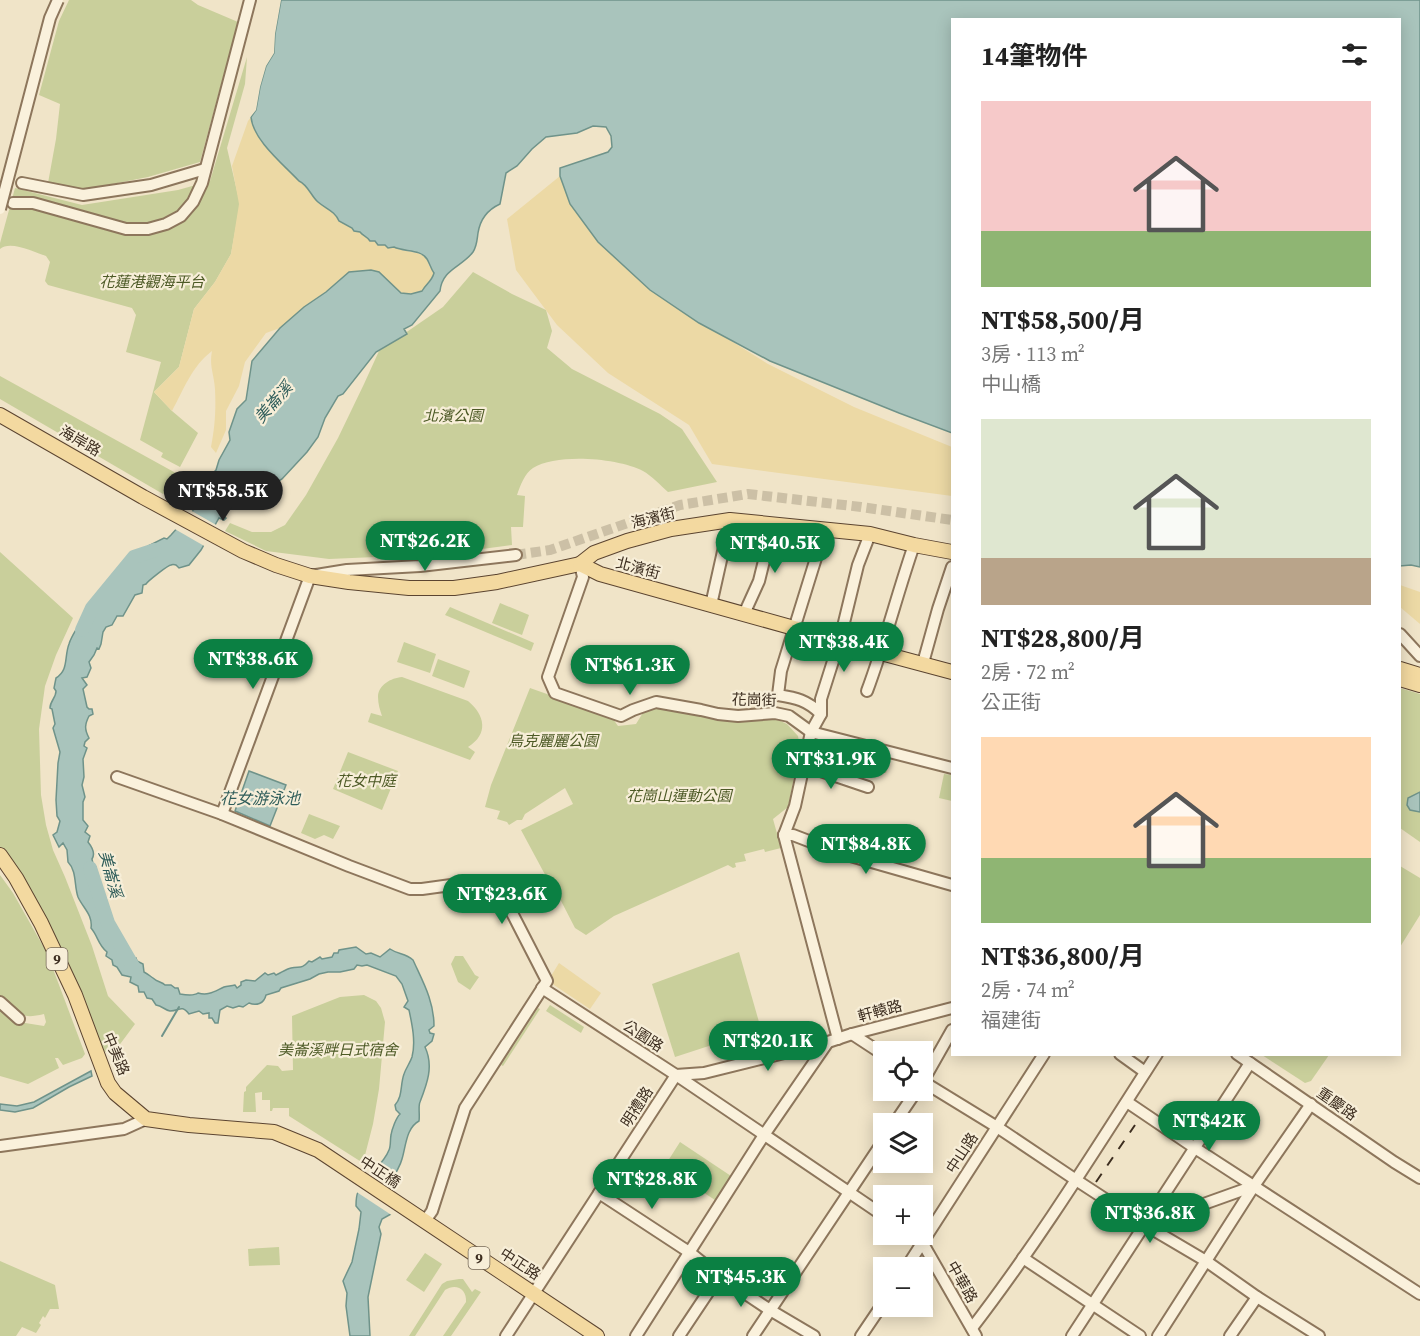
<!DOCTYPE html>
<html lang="zh-TW">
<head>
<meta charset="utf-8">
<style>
  :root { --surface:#fff; --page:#f2f2f2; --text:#222; --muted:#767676; --accent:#0b8043 }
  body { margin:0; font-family:"Source Serif 4","Noto Sans TC",serif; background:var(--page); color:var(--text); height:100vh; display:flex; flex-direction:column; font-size:22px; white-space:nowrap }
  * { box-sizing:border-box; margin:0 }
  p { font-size:20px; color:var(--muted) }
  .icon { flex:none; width:33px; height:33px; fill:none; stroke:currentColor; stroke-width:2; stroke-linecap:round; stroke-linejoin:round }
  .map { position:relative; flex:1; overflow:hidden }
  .panel { position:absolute; left:951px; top:18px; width:450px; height:1038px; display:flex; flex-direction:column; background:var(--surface); border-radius:0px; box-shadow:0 3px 15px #0003 }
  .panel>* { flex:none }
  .tools { position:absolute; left:873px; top:1041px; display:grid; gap:12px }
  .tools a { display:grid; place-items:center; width:60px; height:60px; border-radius:0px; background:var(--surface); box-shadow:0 3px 15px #0003; font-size:30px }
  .price { position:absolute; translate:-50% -51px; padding:0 14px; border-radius:21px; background:var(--accent); color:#fff; font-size:20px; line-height:39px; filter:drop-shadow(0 2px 3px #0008) }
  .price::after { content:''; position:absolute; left:50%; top:36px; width:18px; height:14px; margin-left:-9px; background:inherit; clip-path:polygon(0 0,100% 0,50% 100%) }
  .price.active { background:#222; color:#fff }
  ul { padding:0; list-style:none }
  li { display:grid; align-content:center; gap:12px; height:318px; padding:0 30px }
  li span { display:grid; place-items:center; height:186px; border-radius:0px; color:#555 }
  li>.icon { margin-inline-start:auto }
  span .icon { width:108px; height:108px; fill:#fffc; stroke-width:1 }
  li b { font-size:26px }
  h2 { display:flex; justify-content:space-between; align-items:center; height:72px; padding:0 30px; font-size:26px }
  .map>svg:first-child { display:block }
  .green { fill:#c9cf9b }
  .sand { fill:#ecd9a5 }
  .water { fill:#a9c4bc; stroke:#6f938a; stroke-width:1.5 }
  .pier { fill:#f0e4c8 }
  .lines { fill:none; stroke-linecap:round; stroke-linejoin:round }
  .stream { stroke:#6f938a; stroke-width:2 }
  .river { stroke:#a9c4bc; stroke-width:14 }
  .minor-tunnel { stroke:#ccc0a6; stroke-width:10; stroke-dasharray:10 5; stroke-linecap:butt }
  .minor-casing { stroke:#8d765c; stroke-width:14 }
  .major-casing { stroke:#5b4430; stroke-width:16 }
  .minor { stroke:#faf1dc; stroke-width:10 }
  .major { stroke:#f3d9a0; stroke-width:14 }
  .rail { stroke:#3d2e20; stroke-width:2; stroke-dasharray:10 10; stroke-linecap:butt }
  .minor-bridge-casing { stroke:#8d765c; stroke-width:14; stroke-linecap:butt }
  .minor-bridge { stroke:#faf1dc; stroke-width:10 }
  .labels { text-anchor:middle; stroke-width:4.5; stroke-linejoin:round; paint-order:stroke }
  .shield { fill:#f7eed8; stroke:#756857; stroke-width:1.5 }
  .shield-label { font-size:14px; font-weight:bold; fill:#3d2e20 }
  .park-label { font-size:15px; font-style:italic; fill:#4d5a26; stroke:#f7eed8 }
  .street-label { font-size:15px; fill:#3d2e20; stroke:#f7eed8 }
  .water-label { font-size:16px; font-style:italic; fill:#2f5d5a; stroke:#f7eed8 }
</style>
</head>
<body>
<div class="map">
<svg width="1420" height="1336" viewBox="0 0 1420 1336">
  <rect width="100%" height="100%" fill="#f0e4c8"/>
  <g class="green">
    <polygon points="69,0 191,0 198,5 238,22 200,162 148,177 82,190 48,183 56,139 60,104 39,95 59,21"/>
    <path d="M247,57L245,84L227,148L240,204L231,254L215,282L194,309L179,367L154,392L172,411L198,433L180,467L161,457L163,453L140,440L161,362L126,352L136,315L132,308L48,285L45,281L50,262L46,256C34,252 10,240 0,249V243L15,188L82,205L178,190L210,181Z"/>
    <path d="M473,272L512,294L546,310L552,331L547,348L572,369L660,414L682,429L717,482L668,492C660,485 652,476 643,471C618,458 557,453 533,468C525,473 520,486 517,495L525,496L523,527H511L512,545L445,554L329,559L266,551L225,531L230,523L252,532H271L285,525L306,495L338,438L364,384L379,351L443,307Z"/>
    <polygon points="0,376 183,477 173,487 163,494 0,399"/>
    <polygon points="0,552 73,618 56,655 45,686 39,729 41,795 46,825 53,850 65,877 92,946 108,996 135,1024 112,1055 114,1056 94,1046 75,995 0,855"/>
    <polygon points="500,603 529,615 522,635 492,623"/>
    <polygon points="450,607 534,643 531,651 445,615"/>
    <polygon points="404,642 436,654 430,673 397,662"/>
    <polygon points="438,659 470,671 464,688 432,676"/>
    <path d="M402,677L468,701C485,715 489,734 468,747L475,752L470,760L368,722L371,713L382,716C380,710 378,704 378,697C378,685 391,678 402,677Z"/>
    <polygon points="530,688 606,715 613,719 618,726 636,724 644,711 665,707 740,720 776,719 787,724 798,736 800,747 788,807 773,819 781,848 765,852 764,849 744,854 746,861 735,863 736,867 733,868 728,865 614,916 586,935 575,928 558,895 556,895 521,830 573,804 565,788 525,814 522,820 517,820 509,825 507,822 497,819 500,811 485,807 491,785"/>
    <polygon points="1400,688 1420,694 1420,842 1400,828"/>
    <polygon points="813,736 891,756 886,773 877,771 876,775 808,760"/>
    <polygon points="348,752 398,771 382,810 333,789"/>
    <polygon points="944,774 952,775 952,801 939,798"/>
    <polygon points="309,814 340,826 333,839 324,835 315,839 301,833"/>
    <polygon points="1400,866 1420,878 1420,915 1400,947"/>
    <path d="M0,875L13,893L47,953L85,1054L82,1058L63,1065L58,1058H55L59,1068L28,1084L0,1076V1006L19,1022L44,1026L46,1022L44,1014C20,1020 18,1013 0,998Z"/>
    <polygon points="454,895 467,896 486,901 488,904 474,905"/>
    <polygon points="739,952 761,1029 675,1057 652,984"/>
    <polygon points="455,956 463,956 475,975 479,977 470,990 458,982 451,964"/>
    <polygon points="364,995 376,1001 381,1008 385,1022 379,1089 373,1124 363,1163 289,1116 289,1108 273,1108 272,1111 270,1111 270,1100 262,1100 262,1092 255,1093 256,1112 243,1112 244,1092 246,1091 246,1087 267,1065 278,1066 282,1071 293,1070 292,1016 340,997"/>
    <polygon points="550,1005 584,1027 581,1033 546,1011"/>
    <polygon points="538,1008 540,1009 503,1066 501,1065"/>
    <polygon points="1262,1055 1329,1055 1311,1081 1305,1083"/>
    <polygon points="680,1142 731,1176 715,1200 686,1181 683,1186 664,1173 659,1180 655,1177 656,1174 659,1175"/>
    <polygon points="279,1247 280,1265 249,1266 248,1249"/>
    <polygon points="425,1253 442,1264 424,1292 406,1280"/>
    <polygon points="510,1253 530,1267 531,1274 505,1257 506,1254 508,1255"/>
    <polygon points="0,1261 55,1285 59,1309 50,1309 45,1318 43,1316 39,1323 41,1325 36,1333 22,1327 16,1336 0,1336"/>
    <path d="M459,1279H463L472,1292L475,1289L481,1292L451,1336H443L466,1302C467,1289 456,1283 445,1290L415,1336H409L442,1284L447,1281Z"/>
  </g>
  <g class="sand">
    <path d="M251,117C253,140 283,164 299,180C308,185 311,196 318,202C326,209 335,211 339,221L375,241L394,247L401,250L422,254L427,259L429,266L434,273C432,281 426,284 423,291C398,299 394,288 379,272L326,292L304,307L280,328L266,333L245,362L239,386L226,411V430L216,453L211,447C215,426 216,410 215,389C214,374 209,366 212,351C192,366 184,389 172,411L154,392L179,367L194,309L215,282L231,254L239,204L232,166L248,121Z"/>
    <polygon points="560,176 570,204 650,290 768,364 854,407 952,447 952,496 712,464 689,425 608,373 557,325 516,270 507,219"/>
    <polygon points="1400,585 1420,592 1420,624 1400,607"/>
    <polygon points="559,963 601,993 590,1009 548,981"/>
  </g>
  <g class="water">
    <path d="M281,0H1420V567L1411,565L1400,566V20H952V433L899,413L770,361L699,323L650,290L598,242L570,204L560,176V168L608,152L612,147L611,136L606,127L593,126L577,133L546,137L532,149L517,166L506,173L500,204C487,210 480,220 478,233C477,240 477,246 473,252C462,267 442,269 440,291L412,325L404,329L407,334L376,352L343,394L338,396L325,418L318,437L307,452L282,479L268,488L264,485L261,487L250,485C239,492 244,492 238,501C233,507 225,506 220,511V514L226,518L224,520L219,518L201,550L189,565L179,568L176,565C175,565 173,564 171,565C168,565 148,581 146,584L143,585L142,593L135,595L123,616H117L112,625L106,627L103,632L101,644L99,649L97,648L94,655L89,662L91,668L87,677L82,678L87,685L83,689L87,707L89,709H92L93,714L89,716C85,724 84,729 89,738L85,742L84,746L87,748L83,759L84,777L82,785L85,797L83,802V820L88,826L85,832L90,836L88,842C92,847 96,853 92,859L93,864L96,867L97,883L93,887L94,891L97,894V898L103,905L105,910L103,913C103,921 107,924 113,929L112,933C120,939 119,949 129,954L130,957L136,958L137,961L143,964L144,972C148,974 150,976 153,978C157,982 162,982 165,985H171L175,988H178L180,994C186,995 194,996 198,993C209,996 215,991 224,987C227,986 231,986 235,985L237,988L241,985V982L246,980L255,981L265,973L268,975L274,973L276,975C281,973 286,969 291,968C300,966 301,970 309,961L312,962L320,957L322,959L332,957L334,953H338L339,950L356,947L366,954L371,953L380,957L390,949C399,955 405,953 413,960C423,982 434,1001 434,1026L429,1030L430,1033L434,1034L432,1041L425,1047C434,1066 427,1084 420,1102C418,1106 420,1115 419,1121C406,1128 406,1146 402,1159C400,1167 395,1172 393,1181C391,1192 392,1203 391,1214L382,1219L379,1227L381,1234L368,1297L370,1336H350L346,1306L347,1293L343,1281L352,1262L359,1229L361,1212L356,1206C356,1202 356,1196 358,1192C365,1176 383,1166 389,1150C391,1146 390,1140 391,1135C392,1129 396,1118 400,1114L396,1110L395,1105C403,1096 400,1085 404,1074C406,1068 410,1063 412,1057C416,1042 412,1024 409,1010L404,1007L408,1001L402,984L396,976L367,965L362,966L357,965L354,969L340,972H328L319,974L310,979L281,988L279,991L266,995C264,1004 256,1006 249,1003L243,1007L239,1006L233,1008L227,1006L220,1010L218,1023H215L212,1018H209V1013L203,1014L199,1011L189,1014C181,1004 180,1011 170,1011C165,1010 162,1006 156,1005L152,999L147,998L144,992H139L138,986L130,982L131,977L122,975L117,967L113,965L112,960L106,956L107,952C98,945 98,936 91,928C93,915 83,908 78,897C74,886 77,871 68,862L67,850L63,843L59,847L53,835L57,832L60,821L57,816L56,800L58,763L60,752L53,728L55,724L52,709L50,708C50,701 56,698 56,691L54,688L56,678C69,670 64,657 69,644C72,634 79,627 82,618H85L114,583L120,571L146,550L148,546L164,538L167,539L171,535L197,506L194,502C197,490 208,487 214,477L212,474L216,470L219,460L230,440L229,432L237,409L246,400L252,361L280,328L304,307L326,292L349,272L371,270L379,272L401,293L411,294L422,291C426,284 432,281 434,273C431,269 430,264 427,259C421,249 404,252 394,247L388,248L385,245H378L375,241H370C367,236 363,236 360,232L354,231L352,228L339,221C335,211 326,209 318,202C311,196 308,185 299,181C283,164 253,140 251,117L256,110L260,87L266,66L274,53L275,34Z"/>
    <polygon points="249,771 286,785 270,826 235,811"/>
    <polygon points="1420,792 1420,812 1410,810 1407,805 1408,798"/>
    <polygon points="91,1071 92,1076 69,1087 33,1108 15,1112 0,1110 0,1104 17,1106 34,1102"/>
  </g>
  <g class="pier">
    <polygon points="278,0 281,0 275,34 274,53 266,66 260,87 256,110 248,120 248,116 253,109 257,87 263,65 271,52 272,34"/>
    <polygon points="203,483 239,504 236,506 200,486"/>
    <polygon points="190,510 218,526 206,547 173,528"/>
    <polygon points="371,1168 396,1185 393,1216 355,1191"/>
  </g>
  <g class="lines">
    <polyline class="stream" points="162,1036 179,1007"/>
    <g class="river">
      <polyline points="82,630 92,608 134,557 155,550"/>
      <polyline points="90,868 108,923 134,968"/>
    </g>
    <polyline class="minor-tunnel" points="516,555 550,550 680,505 748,494 861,507 952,520"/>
    <defs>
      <g id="minor">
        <polyline points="22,183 83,195 151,185 205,169"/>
        <polyline points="13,203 33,203 126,229 148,229 166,224 181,216 193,202 202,183 250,0"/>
        <polyline points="580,564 583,577 548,677 555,693 621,716 633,710 656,702 701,710 718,714 738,716 775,713 789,716 811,732 952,768"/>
        <polyline points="711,605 730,520"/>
        <polyline points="744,614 759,581 773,524"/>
        <polyline points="1400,634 1420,656"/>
        <polyline points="923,663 938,609 952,567"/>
        <path d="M867,691C885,643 897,594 914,545"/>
        <path d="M821,714C807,700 796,698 778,695L781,671L816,558L821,529"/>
        <polyline points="803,765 868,787"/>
        <polyline points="117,777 222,814 349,866 410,889 422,889 451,885 464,887 495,899 511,911 547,981 465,1108 432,1211 425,1221"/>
        <polyline points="222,814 310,576 347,570 420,566 516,555"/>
        <polyline points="784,835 795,806 811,732 821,714 821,699 840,639 858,565 870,534"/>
        <polyline points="784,835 838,1039"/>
        <polyline points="784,835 793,835 840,853 952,885"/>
        <polyline points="542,988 676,1075 884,1216"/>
        <polyline points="0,1002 19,1019"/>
        <polyline points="852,1034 884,1055"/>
        <polyline points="1120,1054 1145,1072"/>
        <polyline points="1237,1054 1394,1162 1420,1178"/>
        <polyline points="676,1075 704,1073 828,1042 852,1034 952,1008"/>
        <polyline points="922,1081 997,1127 1076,1180 1145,1225 1206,1261 1257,1297 1319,1336"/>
        <polyline points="922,1083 952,1030"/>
        <polyline points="1127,1102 1195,1148 1420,1294"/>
        <polyline points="894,1124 917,1090"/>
        <polyline points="0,1146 124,1129 146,1119"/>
        <polyline points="599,1193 689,1252 719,1276 770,1310 814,1336"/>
        <polyline points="1145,1225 1254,1186"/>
        <polyline points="911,1234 922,1242 976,1336"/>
        <polyline points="1023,1258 1140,1336"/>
        <polyline points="906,1268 1044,1054"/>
        <path d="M972,1328C1039,1241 1097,1147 1157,1054"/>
        <polyline points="506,1336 676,1075"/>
        <polyline points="636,1336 764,1135 828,1042"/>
        <polyline points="679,1336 719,1276"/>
        <polyline points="753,1336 884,1140"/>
        <polyline points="861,1336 884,1302"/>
        <polyline points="1072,1336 1250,1063"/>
        <polyline points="1158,1336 1254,1186 1311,1104"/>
        <polyline points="1230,1336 1257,1297"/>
      </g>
      <g id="major">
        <polyline points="0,415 143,497 243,551 276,565 310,576 349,582 409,588 454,588 497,582 580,564 600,574 794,628 840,639 881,653 952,672"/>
        <polyline points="580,564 594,553 627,541 671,529 730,520 870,534 914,545 952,552"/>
        <polyline points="1400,669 1420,675"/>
        <polyline points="1400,679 1420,685"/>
        <polyline points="0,855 16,878 41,923 75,995 108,1083 115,1093 146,1119 189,1125 274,1132 318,1150 597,1336"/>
      </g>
    </defs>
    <use href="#minor" class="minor-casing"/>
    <use href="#major" class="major-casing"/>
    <use href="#minor" class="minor"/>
    <use href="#major" class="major"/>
    <polyline class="rail" points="1096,1182 1135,1125"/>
    <defs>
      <polyline id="minor-bridge" points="0,209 50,18 58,0"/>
    </defs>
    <use href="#minor-bridge" class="minor-bridge-casing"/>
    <use href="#minor-bridge" class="minor-bridge"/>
  </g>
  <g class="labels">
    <g class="shield">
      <rect x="46.5" y="948" width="21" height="22" rx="4.5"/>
      <rect x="468.5" y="1247" width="21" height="22" rx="4.5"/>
    </g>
    <g class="shield-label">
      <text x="57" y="964">9</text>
      <text x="479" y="1263">9</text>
    </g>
    <g class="park-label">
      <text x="152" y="287">花蓮港觀海平台</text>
      <text x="453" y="421">北濱公園</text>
      <text x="553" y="746">烏克麗麗公園</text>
      <text x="366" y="786">花女中庭</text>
      <text x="679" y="801">花崗山運動公園</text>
      <text x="338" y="1055">美崙溪畔日式宿舍</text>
    </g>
    <g class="street-label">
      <text transform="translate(80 441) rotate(30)" y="5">海岸路</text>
      <text transform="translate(653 518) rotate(-14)" y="5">海濱街</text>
      <text transform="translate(638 568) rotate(15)" y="5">北濱街</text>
      <text transform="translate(754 700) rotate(1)" y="5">花崗街</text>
      <text transform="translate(880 1011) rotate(-15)" y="5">軒轅路</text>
      <text transform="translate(643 1036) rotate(33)" y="5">公園路</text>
      <text transform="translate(116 1054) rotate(67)" y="5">中美路</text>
      <text transform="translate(1337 1104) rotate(35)" y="5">重慶路</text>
      <text transform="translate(637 1107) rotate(-57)" y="5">明禮路</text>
      <text transform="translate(962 1153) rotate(-57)" y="5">中山路</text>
      <text transform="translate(380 1172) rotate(33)" y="5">中正橋</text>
      <text transform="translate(520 1264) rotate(33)" y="5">中正路</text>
      <text transform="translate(962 1282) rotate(60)" y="5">中華路</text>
    </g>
    <g class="water-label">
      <text transform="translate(273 402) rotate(-49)" y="6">美崙溪</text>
      <text x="260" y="804">花女游泳池</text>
      <text transform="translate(111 874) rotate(75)" y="6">美崙溪</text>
    </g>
  </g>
</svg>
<div class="tools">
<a><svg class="icon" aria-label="locate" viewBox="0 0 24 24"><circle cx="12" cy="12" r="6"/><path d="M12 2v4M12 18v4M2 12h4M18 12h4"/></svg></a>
<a><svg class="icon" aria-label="layers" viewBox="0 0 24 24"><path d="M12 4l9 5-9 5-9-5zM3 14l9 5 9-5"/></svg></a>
<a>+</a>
<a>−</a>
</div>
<b class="price active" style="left:223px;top:522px">NT$58.5K</b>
<b class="price" style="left:425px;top:572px">NT$26.2K</b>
<b class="price" style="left:775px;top:574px">NT$40.5K</b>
<b class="price" style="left:844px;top:673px">NT$38.4K</b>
<b class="price" style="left:253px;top:690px">NT$38.6K</b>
<b class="price" style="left:630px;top:696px">NT$61.3K</b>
<b class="price" style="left:831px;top:790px">NT$31.9K</b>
<b class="price" style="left:866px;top:875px">NT$84.8K</b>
<b class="price" style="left:502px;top:925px">NT$23.6K</b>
<b class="price" style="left:768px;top:1072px">NT$20.1K</b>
<b class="price" style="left:1209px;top:1152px">NT$42K</b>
<b class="price" style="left:652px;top:1210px">NT$28.8K</b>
<b class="price" style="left:1150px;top:1244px">NT$36.8K</b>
<b class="price" style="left:741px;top:1308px">NT$45.3K</b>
<section class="panel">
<h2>14筆物件<svg class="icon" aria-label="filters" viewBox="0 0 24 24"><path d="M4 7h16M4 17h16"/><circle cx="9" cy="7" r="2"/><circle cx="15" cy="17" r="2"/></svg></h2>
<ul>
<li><span style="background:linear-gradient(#f6c9c9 70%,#8fb573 0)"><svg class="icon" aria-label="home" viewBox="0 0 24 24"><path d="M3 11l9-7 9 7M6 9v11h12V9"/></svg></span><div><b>NT$58,500/月</b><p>3房 · 113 m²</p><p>中山橋</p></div></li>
<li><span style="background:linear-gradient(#dfe7d0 75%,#b9a48a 0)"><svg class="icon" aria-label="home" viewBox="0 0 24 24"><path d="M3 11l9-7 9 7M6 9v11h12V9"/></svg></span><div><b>NT$28,800/月</b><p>2房 · 72 m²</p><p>公正街</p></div></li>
<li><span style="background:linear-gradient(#ffd9b3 65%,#8fb573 0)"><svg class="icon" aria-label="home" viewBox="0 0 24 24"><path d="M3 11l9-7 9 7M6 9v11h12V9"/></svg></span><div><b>NT$36,800/月</b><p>2房 · 74 m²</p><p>福建街</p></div></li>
</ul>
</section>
</div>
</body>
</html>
